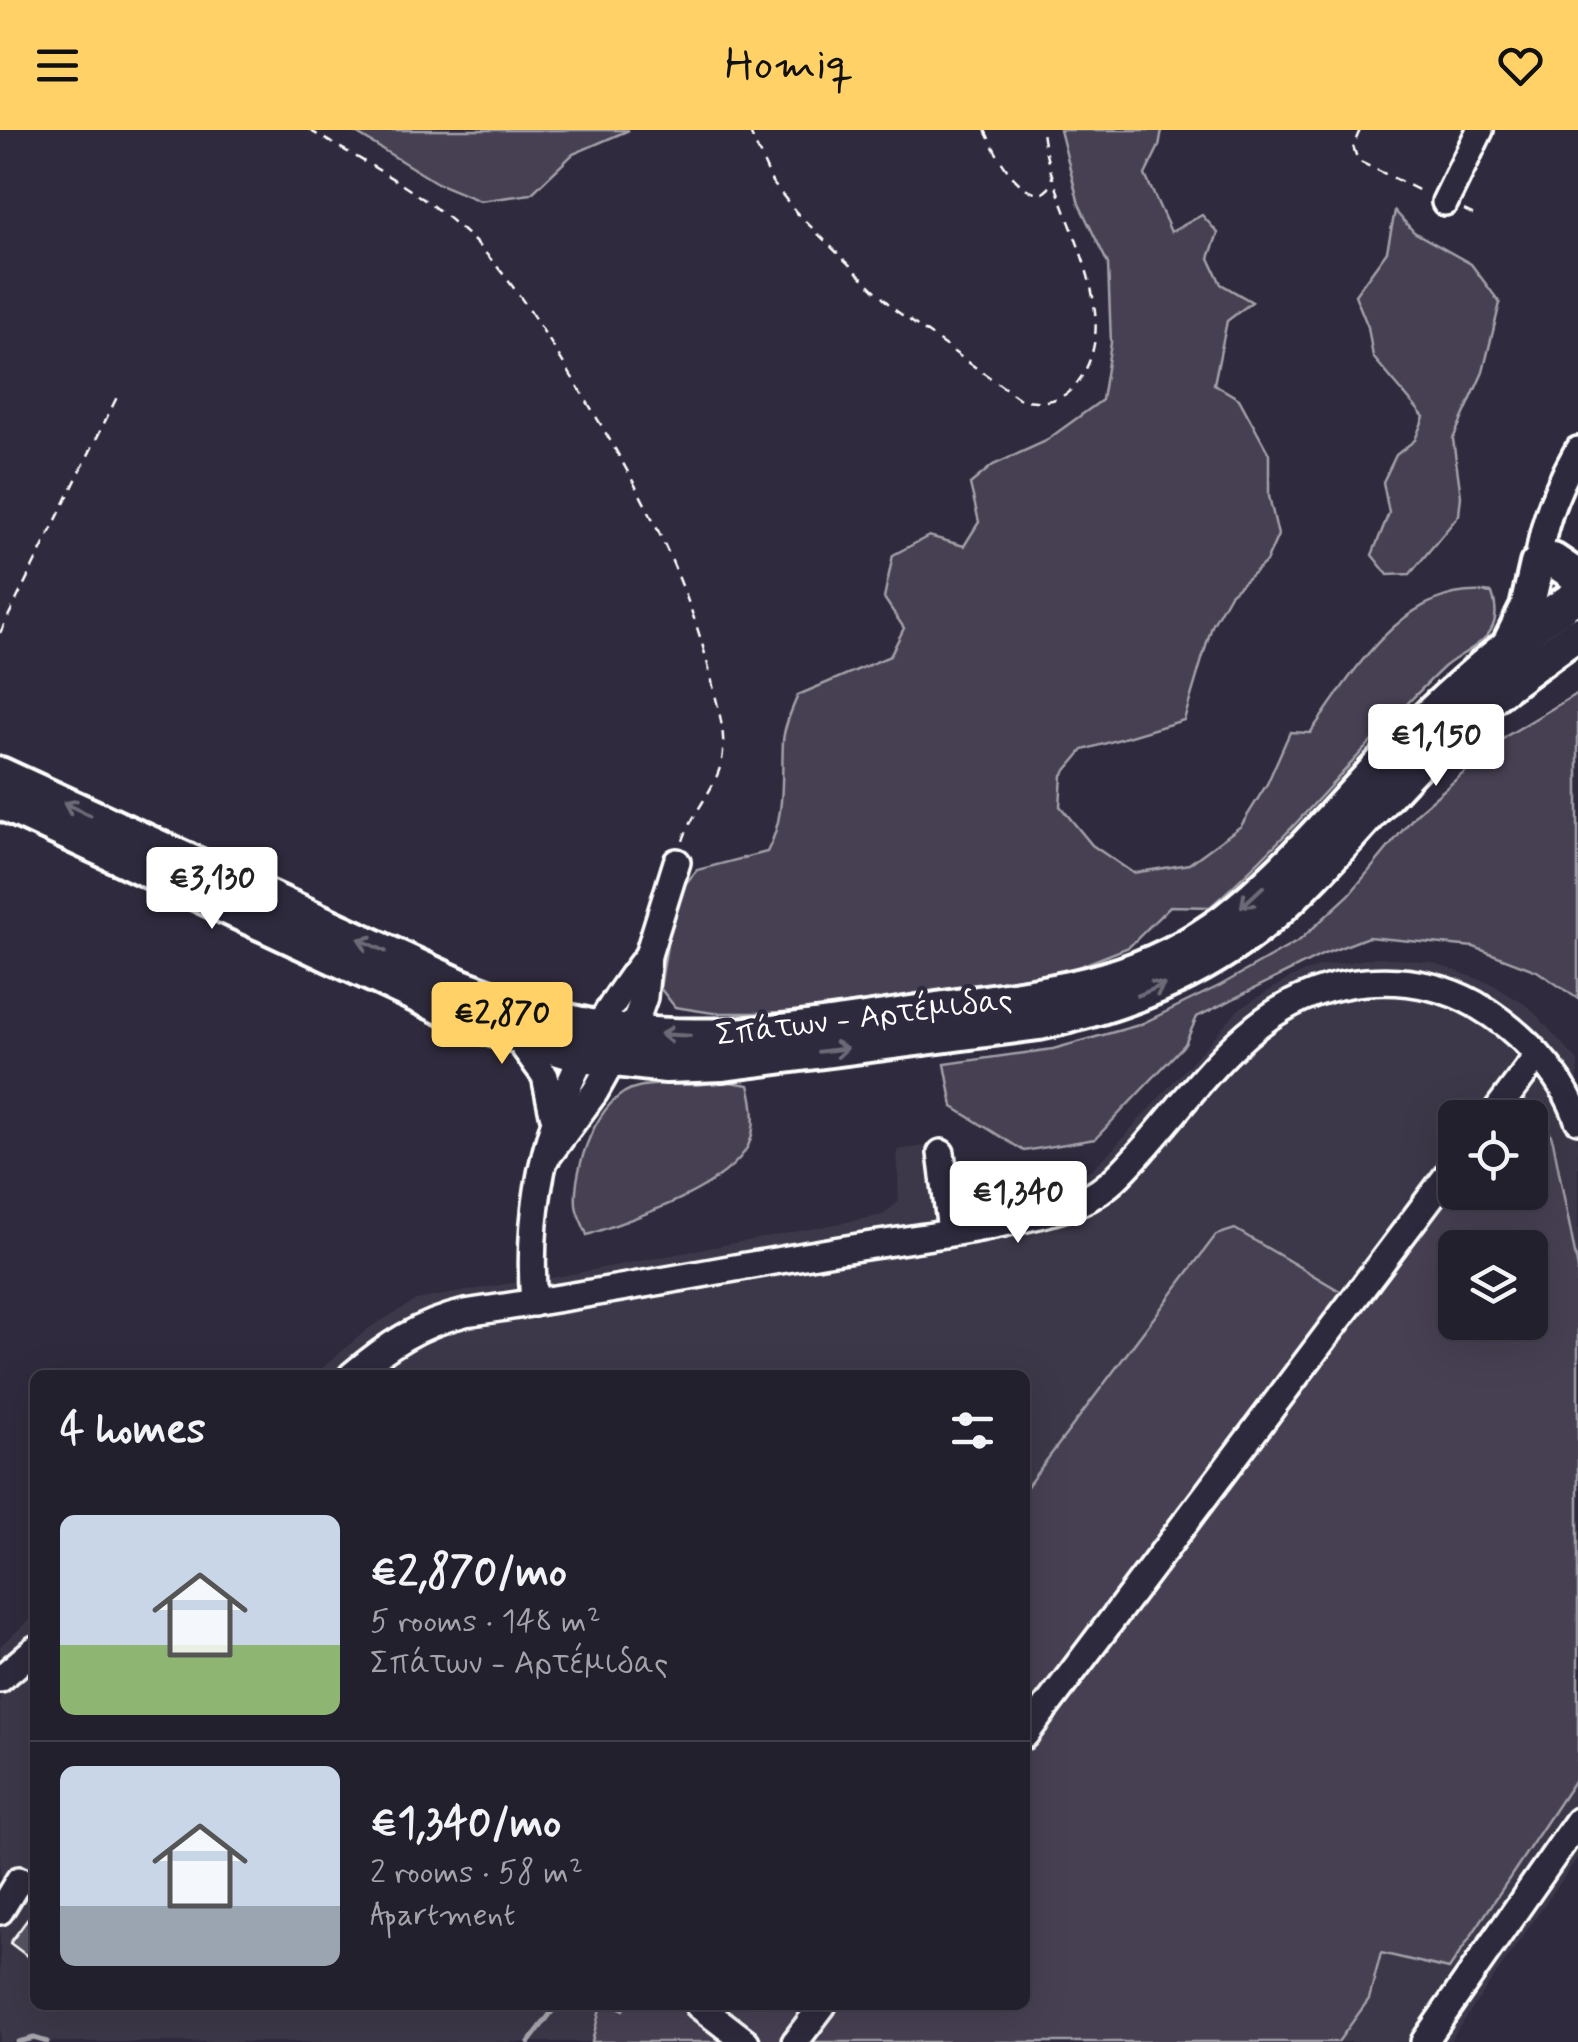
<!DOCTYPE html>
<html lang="en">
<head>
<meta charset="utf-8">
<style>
  :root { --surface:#23202e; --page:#2f2d3a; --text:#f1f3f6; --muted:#a3a3aa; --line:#403e4a; --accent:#ffd166 }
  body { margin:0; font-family:Mynerve,sans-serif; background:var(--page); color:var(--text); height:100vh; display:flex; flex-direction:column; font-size:38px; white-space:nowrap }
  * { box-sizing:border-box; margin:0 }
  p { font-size:32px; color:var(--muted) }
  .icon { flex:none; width:55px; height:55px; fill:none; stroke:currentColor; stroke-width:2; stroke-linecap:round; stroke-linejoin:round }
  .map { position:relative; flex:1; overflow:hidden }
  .sheet { position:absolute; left:30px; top:1240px; width:1000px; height:640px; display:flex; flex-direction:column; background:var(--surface); border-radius:15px; box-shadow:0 10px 40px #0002,0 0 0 2px var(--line) }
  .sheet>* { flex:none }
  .buttons { position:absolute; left:1438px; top:970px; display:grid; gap:20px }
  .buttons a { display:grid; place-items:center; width:110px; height:110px; border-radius:15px; background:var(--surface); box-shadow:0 10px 40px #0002,0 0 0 2px var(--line); font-size:50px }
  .price { position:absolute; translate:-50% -85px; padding:0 22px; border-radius:10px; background:#fff; color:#222; font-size:32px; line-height:65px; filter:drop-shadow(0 2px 5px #0008) }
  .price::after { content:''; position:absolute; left:50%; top:60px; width:30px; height:22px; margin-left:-15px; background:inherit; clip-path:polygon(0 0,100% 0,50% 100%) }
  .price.current { background:var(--accent); color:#111 }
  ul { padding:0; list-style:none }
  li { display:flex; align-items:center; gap:30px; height:250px; padding:0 30px }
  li+li { border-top:2px solid var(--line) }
  li span { display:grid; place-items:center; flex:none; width:280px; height:200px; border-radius:15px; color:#555 }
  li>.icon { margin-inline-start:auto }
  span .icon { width:120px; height:120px; fill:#fffc; stroke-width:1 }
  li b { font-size:42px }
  h2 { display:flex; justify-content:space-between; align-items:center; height:120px; padding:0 30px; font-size:42px }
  header { display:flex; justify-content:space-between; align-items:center; height:130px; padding:0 30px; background:var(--accent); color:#111; font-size:45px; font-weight:600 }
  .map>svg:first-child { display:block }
  .built { fill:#3c3749; fill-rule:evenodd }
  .green { fill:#464152; stroke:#a2a0a8; stroke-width:2.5; fill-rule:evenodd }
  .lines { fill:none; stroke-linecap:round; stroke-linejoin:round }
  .stream { stroke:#a7a6ad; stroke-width:5 }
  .building { fill:#595564; stroke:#fff; stroke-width:2.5 }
  .minor-casing { stroke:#fff; stroke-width:32 }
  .major-casing { stroke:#fff; stroke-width:40 }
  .path { stroke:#fff; stroke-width:2.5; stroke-dasharray:10 8; stroke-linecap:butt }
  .minor { stroke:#2f2a3d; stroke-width:25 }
  .major { stroke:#2f2a3d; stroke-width:32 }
  .oneway { stroke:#6d6a77 }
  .labels { text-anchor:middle; stroke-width:9; stroke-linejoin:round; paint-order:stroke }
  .street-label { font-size:32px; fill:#fff; stroke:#2f2a3d }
</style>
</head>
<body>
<header><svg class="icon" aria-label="menu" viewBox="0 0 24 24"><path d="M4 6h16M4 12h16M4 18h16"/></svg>Homiq<svg class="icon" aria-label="heart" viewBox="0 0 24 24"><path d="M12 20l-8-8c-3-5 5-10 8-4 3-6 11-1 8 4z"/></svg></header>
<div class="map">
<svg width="1578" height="1912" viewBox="0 0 1578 1912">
  <rect width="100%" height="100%" fill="#2f2a3d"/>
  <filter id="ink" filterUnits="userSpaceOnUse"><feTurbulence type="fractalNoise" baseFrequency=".01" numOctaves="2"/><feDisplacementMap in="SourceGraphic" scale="20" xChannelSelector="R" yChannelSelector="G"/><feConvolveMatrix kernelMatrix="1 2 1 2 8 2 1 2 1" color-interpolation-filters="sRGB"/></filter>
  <g filter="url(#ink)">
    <path class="built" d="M1378,827L1432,832L1492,854L1529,877L1578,931V1727L1449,1912H0V1516L35,1485V1875H1025V1245H314L369,1198L416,1170L517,1152L522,1139L546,1136L550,1148L883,1085L899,1071L897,1020L954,1012L957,1040L965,1060L978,1069L1063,1053L1092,1039L1111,1021L1240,878L1290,848L1318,837ZM1455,988H1530V1062H1455ZM1455,1118H1530V1192H1455Z"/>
    <g class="green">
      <polygon points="351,0 629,0 573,24 531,64 480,71 437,53"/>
      <path d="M1060,0H1162L1159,16L1145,45L1171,102L1202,85L1218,103L1209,128L1221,154L1252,172L1227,191L1214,254L1239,269L1269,324V366L1278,405L1266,432L1230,464L1212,496L1184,590L1083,620L1062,645L1060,676L1092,715L1133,743L1189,734L1241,696L1267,654L1290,602L1310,603C1354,542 1405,450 1492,463C1496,475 1498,488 1491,500C1482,516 1456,526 1443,538C1362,615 1295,703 1210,777L1170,776L1129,817L1068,841L789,883H713L675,877L660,858L675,766L697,740L767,722C786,686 781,650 783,611C784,596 792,579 798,565L890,526L904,498L884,468L893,425L929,406L964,416L979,392L970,354L993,335L1044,312L1102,270L1111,213L1108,134L1079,74Z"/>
      <polygon points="1395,81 1414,102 1471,134 1500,173 1483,242 1453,309 1461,366 1459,385 1410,444 1388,445 1372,425 1389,383 1383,352 1396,325 1415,310 1424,287 1373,227 1368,197 1355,165 1387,121"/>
      <polygon points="1578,563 1578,869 1537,841 1474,817 1368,807 1324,824 1197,887 1185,914 1095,1009 1024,1021 953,977 945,934 1053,919 1139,895 1221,855 1300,810 1349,765 1417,683 1508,605"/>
      <path d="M724,951L749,955C754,973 757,998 748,1016C725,1060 632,1089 587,1105C584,1096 577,1085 576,1075C573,1039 597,965 638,957C667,950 695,959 724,951Z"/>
      <path d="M1517,961L1548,998L1553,1011L1578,1139V1645L1449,1839L1381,1823L1369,1869L1338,1912H592L601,1875H615L623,1880L626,1875H1025V1359L1216,1105L1235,1099L1357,1171L1455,1043V1062H1530V988L1497,987ZM1455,1118H1530V1192H1455Z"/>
    </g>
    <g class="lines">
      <g class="stream">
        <polyline points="18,1912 34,1908 47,1912"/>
        <polyline points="529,1912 557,1875"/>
      </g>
    </g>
    <polygon class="building" points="35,1779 35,1832 10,1813"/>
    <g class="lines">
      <defs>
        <g id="minor">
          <polyline points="1445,72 1480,0"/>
          <path d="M1538,448C1537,405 1557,357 1578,320"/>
          <polyline points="518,909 545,946 553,984"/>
          <polyline points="1491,988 1538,925"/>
          <polyline points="941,1023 951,1101"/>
          <polyline points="547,1027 595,962 637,887 644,867 648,825 677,732"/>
          <path d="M534,1173C523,1039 566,929 648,825"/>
          <path d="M352,1245C388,1215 419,1194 465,1183C584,1166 703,1143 822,1123C903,1109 989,1101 1067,1077C1101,1067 1121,1044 1144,1018C1208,946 1260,860 1366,852C1403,849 1441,855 1475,874C1518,899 1562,942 1578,990"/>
          <polyline points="0,1549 35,1519"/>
          <polyline points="1025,1605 1455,1035"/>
          <polyline points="0,1781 19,1750"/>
          <polyline points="698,1875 746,1912"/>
          <polyline points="795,1912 823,1875"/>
          <polyline points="1424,1912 1578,1691"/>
        </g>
        <g id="major">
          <polyline points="1553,430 1578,447"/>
          <polyline points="1509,514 1527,478 1537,434"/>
          <path d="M0,644L461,856C516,877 570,895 628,902C735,914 838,894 944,878C1003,869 1065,863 1122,844C1164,830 1206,807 1240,778C1305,724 1355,658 1415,599C1465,550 1519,503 1578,465"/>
          <path d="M0,672L482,896L582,926L666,936L723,934L1039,893C1123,875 1199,846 1265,791C1325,740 1373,676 1429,621C1474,577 1527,540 1578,503"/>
        </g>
      </defs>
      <use href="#minor" class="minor-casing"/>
      <use href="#major" class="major-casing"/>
      <g class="path">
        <path d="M309,0C365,32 426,64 473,110C514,151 544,202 575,252C633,346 685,439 711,547C716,571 725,597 723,622C721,654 692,681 683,711"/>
        <path d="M749,0L772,52L796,82L895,180L1020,269C1045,274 1065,272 1080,249C1129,176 1048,75 1042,0"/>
        <path d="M985,0C996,24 1014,61 1042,64L1049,58L1052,47"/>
        <polyline points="1360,0 1353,16 1358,31 1425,63"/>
        <polyline points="1464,80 1478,87"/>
        <polyline points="0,503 118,265"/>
      </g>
      <use href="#minor" class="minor"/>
      <use href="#major" class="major"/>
    </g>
    <defs><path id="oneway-shaft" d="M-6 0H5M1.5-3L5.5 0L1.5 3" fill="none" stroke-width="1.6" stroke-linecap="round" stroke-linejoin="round" transform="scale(2.5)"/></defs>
    <g class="oneway">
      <use href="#oneway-shaft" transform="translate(77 679) rotate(-155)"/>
      <use href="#oneway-shaft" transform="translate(1252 767) rotate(137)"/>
      <use href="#oneway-shaft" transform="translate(372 815) rotate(-155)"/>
      <use href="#oneway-shaft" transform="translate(1151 860) rotate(-23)"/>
      <use href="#oneway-shaft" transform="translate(675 905) rotate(-177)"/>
      <use href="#oneway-shaft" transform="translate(833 920) rotate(-7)"/>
    </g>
  </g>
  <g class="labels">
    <g class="street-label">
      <text transform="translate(864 886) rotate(-7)" y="11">Σπάτων - Αρτέμιδας</text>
    </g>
  </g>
</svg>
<div class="buttons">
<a><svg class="icon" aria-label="locate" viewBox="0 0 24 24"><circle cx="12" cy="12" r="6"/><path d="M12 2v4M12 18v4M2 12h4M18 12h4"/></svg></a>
<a><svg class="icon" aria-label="layers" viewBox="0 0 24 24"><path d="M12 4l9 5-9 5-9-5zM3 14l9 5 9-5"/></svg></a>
</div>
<b class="price" style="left:1436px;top:659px">€1,150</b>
<b class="price" style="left:212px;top:802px">€3,130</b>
<b class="price current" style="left:502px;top:937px">€2,870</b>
<b class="price" style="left:1018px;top:1116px">€1,340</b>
<section class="sheet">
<h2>4 homes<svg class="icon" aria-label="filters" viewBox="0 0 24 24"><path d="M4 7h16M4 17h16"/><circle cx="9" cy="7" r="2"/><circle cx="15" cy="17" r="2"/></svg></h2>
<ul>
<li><span style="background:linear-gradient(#c9d6e8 65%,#8fb573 0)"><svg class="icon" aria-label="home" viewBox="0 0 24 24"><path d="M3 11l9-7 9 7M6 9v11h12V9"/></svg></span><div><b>€2,870/mo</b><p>5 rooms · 148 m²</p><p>Σπάτων - Αρτέμιδας</p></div></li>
<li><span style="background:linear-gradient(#c9d6e8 70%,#9aa5b1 0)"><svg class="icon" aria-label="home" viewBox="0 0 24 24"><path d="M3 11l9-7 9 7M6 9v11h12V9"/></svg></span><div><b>€1,340/mo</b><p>2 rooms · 58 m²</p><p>Apartment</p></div></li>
</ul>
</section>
</div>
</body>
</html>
